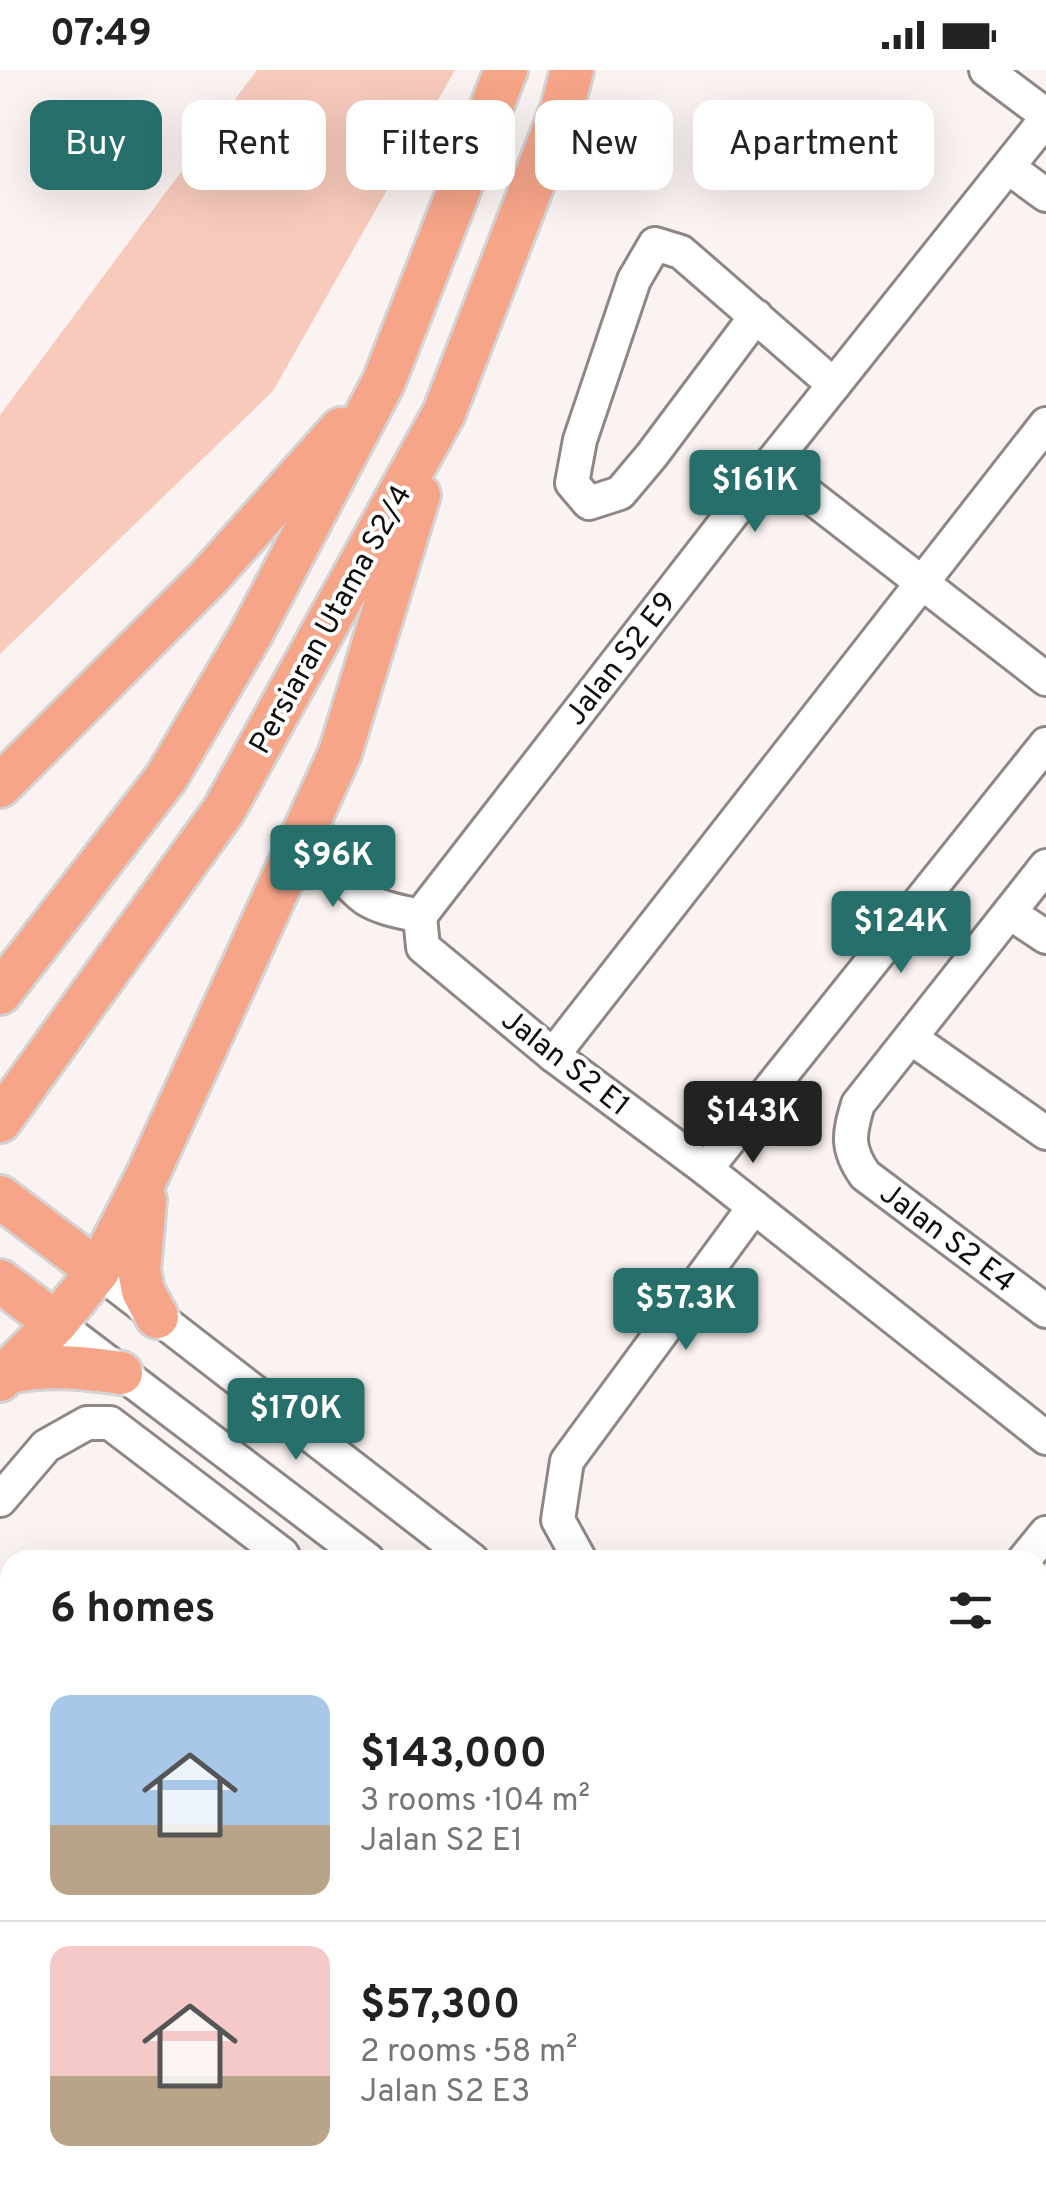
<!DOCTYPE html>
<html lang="en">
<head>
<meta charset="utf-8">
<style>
  :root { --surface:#fff; --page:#f2f2f2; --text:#222; --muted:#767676; --line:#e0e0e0; --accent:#266f6a }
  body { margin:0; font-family:Overpass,sans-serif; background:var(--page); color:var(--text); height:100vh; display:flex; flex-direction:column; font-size:38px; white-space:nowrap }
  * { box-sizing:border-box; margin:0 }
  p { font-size:32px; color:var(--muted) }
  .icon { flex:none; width:55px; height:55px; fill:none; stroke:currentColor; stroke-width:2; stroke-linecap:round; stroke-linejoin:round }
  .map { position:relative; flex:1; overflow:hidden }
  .drawer { position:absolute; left:0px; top:1480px; width:1048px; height:640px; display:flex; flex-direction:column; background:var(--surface); border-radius:30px 30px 0 0; box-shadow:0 10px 40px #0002 }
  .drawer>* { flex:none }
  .top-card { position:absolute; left:30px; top:30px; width:988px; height:90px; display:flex; gap:20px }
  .price { position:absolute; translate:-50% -85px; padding:0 22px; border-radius:10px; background:var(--accent); color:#fff; font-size:32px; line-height:65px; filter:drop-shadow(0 2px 5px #0008) }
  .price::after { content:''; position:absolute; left:50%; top:60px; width:30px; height:22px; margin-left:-15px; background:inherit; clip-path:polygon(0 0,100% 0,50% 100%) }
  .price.active { background:#222; color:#fff }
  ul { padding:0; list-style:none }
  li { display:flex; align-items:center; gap:30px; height:250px; padding:0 50px }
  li+li { border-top:2px solid var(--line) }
  li span { display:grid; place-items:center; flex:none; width:280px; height:200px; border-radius:20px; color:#555 }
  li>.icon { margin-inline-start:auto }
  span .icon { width:120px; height:120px; fill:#fffc; stroke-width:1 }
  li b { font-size:42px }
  h2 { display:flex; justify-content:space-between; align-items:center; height:120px; padding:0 50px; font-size:42px }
  .tag { padding:0 35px; border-radius:20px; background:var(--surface); box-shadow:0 10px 40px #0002; font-size:35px; line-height:90px }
  .tag.active { background:var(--accent); color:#fff }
  .status { display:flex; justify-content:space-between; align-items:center; height:70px; padding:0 50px; background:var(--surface); direction:ltr }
  .status svg { height:28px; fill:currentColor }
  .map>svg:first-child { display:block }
  .green { fill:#f7cabc }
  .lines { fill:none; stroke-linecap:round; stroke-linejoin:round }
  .minor-casing { stroke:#8e8785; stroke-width:38 }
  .major-casing { stroke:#d4d3d3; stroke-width:48 }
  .minor { stroke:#fff; stroke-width:32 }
  .major { stroke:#f7a589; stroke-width:42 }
  .labels { text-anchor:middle; stroke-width:8; stroke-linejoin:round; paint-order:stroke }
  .street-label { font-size:30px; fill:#0f0c0b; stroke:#fff }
</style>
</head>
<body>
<div class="status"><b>07:49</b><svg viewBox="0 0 49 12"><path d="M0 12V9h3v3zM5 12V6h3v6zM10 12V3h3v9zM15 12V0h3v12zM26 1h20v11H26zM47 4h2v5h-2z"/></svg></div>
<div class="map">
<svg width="1046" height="2120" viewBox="0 0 1046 2120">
  <rect width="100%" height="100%" fill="#fbf3f1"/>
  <polygon class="green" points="257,0 455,0 273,321 0,584 0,345"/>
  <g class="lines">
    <defs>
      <g id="minor">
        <polyline points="986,0 1046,45"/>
        <polyline points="1009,98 1046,125"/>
        <polyline points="756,246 652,385 620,423 589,433 572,413 580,370 634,210 655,174 681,182 834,315"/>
        <polyline points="770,395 1046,609"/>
        <path d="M309,749C325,775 340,811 366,829C382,839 402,842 420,846"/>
        <path d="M1046,796L858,1034C849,1064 846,1078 865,1105L1046,1241"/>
        <polyline points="1010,843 1046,867"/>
        <polyline points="420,846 770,395 1046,49"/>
        <polyline points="420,846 423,877 553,985 706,1099 1046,1368"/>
        <polyline points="911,968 1046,1063"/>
        <polyline points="553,985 1046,354"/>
        <polyline points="706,1099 1046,674"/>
        <polyline points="98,1201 472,1490"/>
        <polyline points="56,1253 368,1490"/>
        <polyline points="0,1430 46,1376 87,1353 110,1353 282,1484 285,1490"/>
        <polyline points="580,1490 558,1450 567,1391 754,1137"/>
        <polyline points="1024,1490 1046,1463"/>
        <polyline points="0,1612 10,1619"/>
        <polyline points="0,1696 10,1683"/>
        <polyline points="1038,1812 1046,1817"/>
        <polyline points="1038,1927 1046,1934"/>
        <polyline points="1038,1999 1046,2005"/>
        <polyline points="0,2033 10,2021"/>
        <polyline points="1038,2098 1046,2105"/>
        <polyline points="220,2110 233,2120"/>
        <polyline points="24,2120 32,2110"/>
        <polyline points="407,2120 415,2110"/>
        <polyline points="607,2120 615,2110"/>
        <polyline points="800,2120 805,2110"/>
        <polyline points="992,2120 998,2110"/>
      </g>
      <g id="major">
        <polyline points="0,716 209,507 341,359"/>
        <polyline points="0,923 166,708 251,564 384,311 506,0"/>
        <polyline points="0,1051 224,740 444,343 562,39 572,0"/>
        <polyline points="0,1127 98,1201"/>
        <polyline points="145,1130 139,1200 143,1221 157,1247"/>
        <polyline points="0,1211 56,1253"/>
        <path d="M8,1302C50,1294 79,1297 121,1303"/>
        <polyline points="0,1310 56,1253 98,1201 148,1104 340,683 419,425"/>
      </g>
    </defs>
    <use href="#minor" class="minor-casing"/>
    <use href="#major" class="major-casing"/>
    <use href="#minor" class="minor"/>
    <use href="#major" class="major"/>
  </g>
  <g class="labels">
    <g class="street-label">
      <text transform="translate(330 549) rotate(-61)" y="10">Persiaran Utama S2/4</text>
      <text transform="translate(620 588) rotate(-52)" y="10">Jalan S2 E9</text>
      <text transform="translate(566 992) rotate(38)" y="10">Jalan S2 E1</text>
      <text transform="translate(948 1167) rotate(37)" y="10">Jalan S2 E4</text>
    </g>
  </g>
</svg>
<b class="price" style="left:755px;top:465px">$161K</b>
<b class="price" style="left:333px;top:840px">$96K</b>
<b class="price" style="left:901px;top:906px">$124K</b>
<b class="price active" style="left:753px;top:1096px">$143K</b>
<b class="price" style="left:686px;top:1283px">$57.3K</b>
<b class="price" style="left:296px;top:1393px">$170K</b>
<div class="top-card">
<a class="tag active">Buy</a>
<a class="tag">Rent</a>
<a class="tag">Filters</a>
<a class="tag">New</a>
<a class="tag">Apartment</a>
</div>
<section class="drawer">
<h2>6 homes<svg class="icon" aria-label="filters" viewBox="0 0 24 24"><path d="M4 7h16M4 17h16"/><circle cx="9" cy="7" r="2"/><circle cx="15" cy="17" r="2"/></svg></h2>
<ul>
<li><span style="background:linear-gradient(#a9c7e8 65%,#b9a48a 0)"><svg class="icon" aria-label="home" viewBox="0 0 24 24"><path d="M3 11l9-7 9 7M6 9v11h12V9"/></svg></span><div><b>$143,000</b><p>3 rooms · 104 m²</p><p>Jalan S2 E1</p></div></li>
<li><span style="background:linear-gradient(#f6c9c9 65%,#b9a48a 0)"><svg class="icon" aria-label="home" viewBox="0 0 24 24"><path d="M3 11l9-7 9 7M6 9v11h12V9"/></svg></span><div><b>$57,300</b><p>2 rooms · 58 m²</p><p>Jalan S2 E3</p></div></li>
</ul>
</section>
</div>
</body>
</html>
